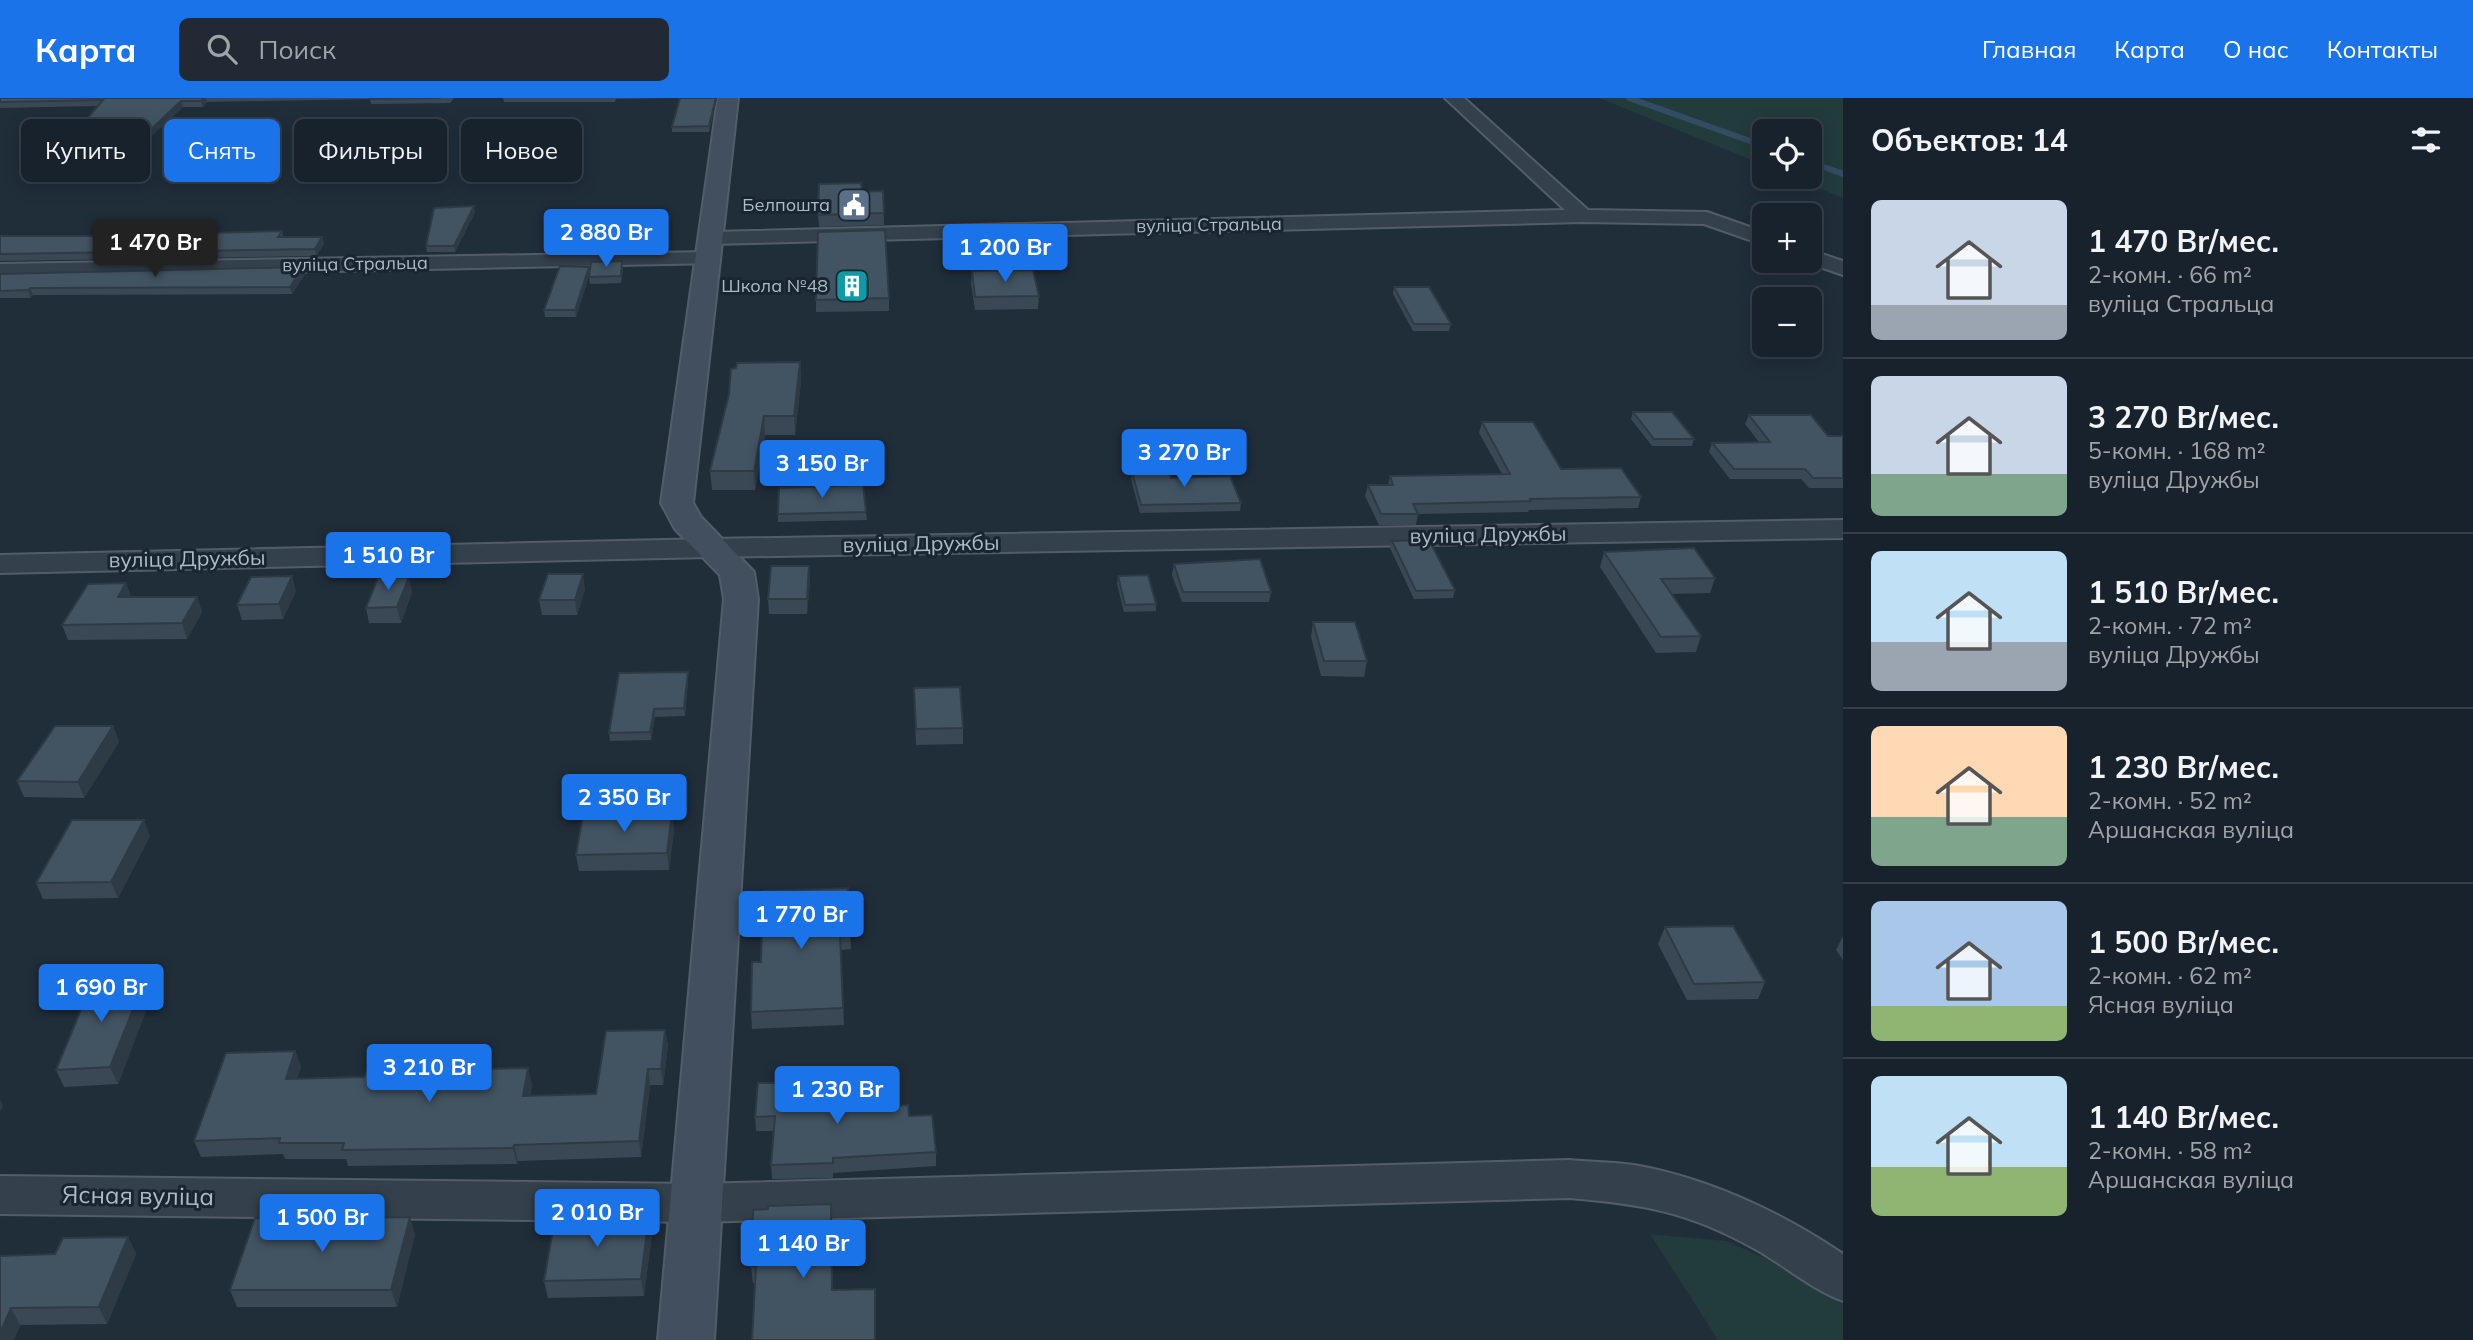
<!DOCTYPE html>
<html lang="ru">
<head>
<meta charset="utf-8">
<style>
  :root { --surface:#18222c; --page:#212a34; --text:#f1f3f6; --muted:#9fa4a9; --line:#363f48; --accent:#1a73e8 }
  body { margin:0; font-family:Mulish,sans-serif; background:var(--page); color:var(--text); height:100vh; display:flex; flex-direction:column; font-size:26px; white-space:nowrap }
  * { box-sizing:border-box; margin:0 }
  p { font-size:23px; color:var(--muted) }
  .icon { flex:none; width:38px; height:38px; fill:none; stroke:currentColor; stroke-width:2; stroke-linecap:round; stroke-linejoin:round }
  .map { position:relative; flex:1; overflow:hidden }
  .panel { display:flex; flex-direction:column; background:var(--surface); width:630px }
  .panel>* { flex:none }
  .guide { position:absolute; left:21px; top:21px; width:665px; height:63px; display:flex; gap:14px }
  .fabs { position:absolute; left:1752px; top:21px; display:grid; gap:14px }
  .fabs a { display:grid; place-items:center; width:70px; height:70px; border-radius:10px; background:var(--surface); box-shadow:0 4px 18px #0003,0 0 0 2px var(--line); font-size:35px }
  .price { position:absolute; translate:-50% -60px; padding:0 16px; border-radius:7px; background:var(--accent); color:#fff; font-size:23px; line-height:46px; filter:drop-shadow(0 2px 4px #0008) }
  .price::after { content:''; position:absolute; left:50%; top:42px; width:21px; height:16px; margin-left:-10px; background:inherit; clip-path:polygon(0 0,100% 0,50% 100%) }
  .price.on { background:#222; color:#fff }
  ul { padding:0; list-style:none }
  li { display:flex; align-items:center; gap:21px; height:175px; padding:0 28px }
  li+li { border-top:2px solid var(--line) }
  li span { display:grid; place-items:center; flex:none; width:196px; height:140px; border-radius:10px; color:#555 }
  li>.icon { margin-inline-start:auto }
  span .icon { width:84px; height:84px; fill:#fffc; stroke-width:1 }
  li b { font-size:30px }
  h2 { display:flex; justify-content:space-between; align-items:center; height:84px; padding:0 28px; font-size:30px }
  .chip { padding:0 24px; border-radius:10px; background:var(--surface); box-shadow:0 4px 18px #0003,0 0 0 2px var(--line); font-size:24px; line-height:63px }
  .chip.on { background:var(--accent); color:#fff }
  header { display:flex; align-items:center; gap:42px; box-sizing:border-box; height:98px; padding:0 35px; background:var(--accent); color:#fff }
  header strong { font-size:33px }
  nav { display:flex; gap:38px; margin-inline-start:auto; font-size:24px }
  .search { width:490px; height:63px; background:var(--page); display:flex; align-items:center; gap:18px; box-sizing:border-box; padding:0 24px; border-radius:10px; color:var(--muted); font-size:26px }
  main { display:flex; flex:1; min-height:0 }
  .map>svg:first-child { display:block }
  .green { fill:#223b3b }
  .lines { fill:none; stroke-linecap:round; stroke-linejoin:round }
  .stream { stroke:#324c63; stroke-width:6 }
  .street-casing { stroke:#515d68; stroke-width:4 }
  .secondary-casing { stroke:#515d68; stroke-width:4 }
  .street { fill:#34404b; fill-rule:evenodd }
  .secondary { fill:#414f5e; fill-rule:evenodd }
  .wall { fill:#394854 }
  .shaded-wall { fill:#2e3b45 }
  .building { fill:#425462; stroke:#2e3b45; stroke-width:2 }
  .labels { text-anchor:middle; stroke-width:6; stroke-linejoin:round; paint-order:stroke }
  .far-poi-label { font-size:18px; fill:#aebac7; stroke:#19252f; text-anchor:end }
  .far-street-label { font-size:18px; fill:#aebac7; stroke:#19252f }
  .street-label { font-size:21px; fill:#aebac7; stroke:#19252f }
  .near-street-label { font-size:24px; fill:#aebac7; stroke:#19252f }
</style>
</head>
<body>
<header>
<strong>Карта</strong>
<div class="search"><svg class="icon" aria-label="search" viewBox="0 0 24 24"><circle cx="10" cy="10" r="6"/><path d="M15 15l6 6"/></svg>Поиск</div>
<nav><a>Главная</a><a>Карта</a><a>О нас</a><a>Контакты</a></nav>
</header>
<main>
<div class="map">
<svg width="1843" height="1242" viewBox="0 0 1843 1242">
  <rect width="100%" height="100%" fill="#202e3a"/>
  <g class="green">
    <polygon points="1599,0 1843,0 1843,100 1792,79 1810,79 1810,33 1764,33 1764,67"/>
    <polygon points="1650,1136 1726,1143 1804,1177 1843,1201 1843,1242 1718,1242"/>
  </g>
  <g class="lines">
    <g class="stream">
      <polyline points="1629,0 1764,48"/>
      <polyline points="1810,64 1843,76"/>
    </g>
    <defs>
      <g id="street">
        <polygon points="1445,0 1464,0 1588,112 1707,114 1764,134 1764,147 1704,126 1583,124 711,146 700,140 711,134 1565,112"/>
        <polygon points="1810,152 1843,163 1843,177 1803,163 1810,163"/>
        <polygon points="709,154 717,155 720,160 717,165 0,180 0,166"/>
        <polygon points="1843,422 1843,440 710,459 0,475 0,457 710,441"/>
        <path d="M1569,1062C1591,1064 1613,1064 1634,1067C1708,1080 1781,1114 1843,1156V1203C1811,1191 1784,1167 1755,1151C1689,1114 1643,1106 1569,1100L696,1124L0,1116V1078L696,1086Z"/>
      </g>
      <polygon id="secondary" points="718,0 738,0 693,405 701,419 754,474 758,501 714,1242 658,1242 724,501 720,477 675,431 661,405"/>
    </defs>
    <use href="#street" class="street-casing"/>
    <use href="#secondary" class="secondary-casing"/>
    <use href="#street" class="street"/>
    <use href="#secondary" class="secondary"/>
  </g>
  <g class="wall">
    <polygon points="0,0 454,0 450,5 371,6 370,1 207,4 203,9 183,9 149,40 77,40 75,35 98,8 0,10"/>
    <polygon points="503,0 675,0 616,1 615,4 504,4"/>
    <polygon points="717,0 709,34 672,34 672,29"/>
    <polygon points="883,93 884,127 819,129 818,117"/>
    <polygon points="475,114 455,154 427,154 426,148"/>
    <polygon points="626,125 626,131 624,153 594,153 594,147"/>
    <polygon points="282,133 283,139 322,139 324,146 316,158 0,163 0,138 96,138"/>
    <polygon points="622,163 623,170 621,185 590,186 589,178 576,219 545,219 544,212 590,173"/>
    <polygon points="303,169 305,176 292,196 33,197 30,200 0,200 0,176"/>
    <polygon points="972,173 1039,198 1038,211 975,212 971,186"/>
    <polygon points="1394,189 1451,226 1449,233 1413,233 1393,196"/>
    <polygon points="889,200 889,213 816,214 816,202"/>
    <polygon points="800,264 801,283 795,337 765,337 755,392 712,392 710,373"/>
    <polygon points="1633,314 1694,341 1692,348 1652,348 1631,321"/>
    <polygon points="1749,317 1828,338 1843,338 1843,390 1809,390 1801,381 1730,381 1709,354 1712,345 1759,344 1745,326"/>
    <polygon points="1482,324 1561,371 1641,399 1638,410 1529,412 1528,414 1418,416 1416,427 1379,427 1365,398 1368,387 1388,387 1390,378 1502,376 1479,335"/>
    <polygon points="1132,374 1171,380 1241,405 1240,413 1140,415 1131,381"/>
    <polygon points="866,414 867,422 778,424 778,416"/>
    <polygon points="1392,443 1455,492 1453,500 1414,501 1390,450"/>
    <polygon points="1604,454 1715,480 1710,495 1672,496 1701,538 1696,554 1656,555 1600,469"/>
    <polygon points="1174,466 1271,494 1269,504 1182,504 1172,477"/>
    <polygon points="809,468 810,483 807,516 769,516 768,501"/>
    <polygon points="1118,478 1156,506 1156,513 1124,514 1117,486"/>
    <polygon points="126,485 131,499 197,499 202,514 187,541 68,542 62,527"/>
    <polygon points="585,491 577,517 542,517 539,502"/>
    <polygon points="296,493 283,521 242,522 237,507"/>
    <polygon points="412,494 401,525 369,525 366,510"/>
    <polygon points="1313,524 1367,563 1364,579 1321,578 1311,539"/>
    <polygon points="688,582 685,618 655,619 651,642 610,643 609,635"/>
    <polygon points="914,590 963,630 963,646 916,647"/>
    <polygon points="113,628 119,644 84,700 24,699 17,683"/>
    <polygon points="674,731 669,772 579,773 576,757"/>
    <polygon points="150,738 118,800 43,801 36,785"/>
    <polygon points="848,790 851,851 841,852 844,927 752,931 751,914 761,864"/>
    <polygon points="1665,829 1765,884 1758,901 1687,902 1658,846"/>
    <polygon points="1843,838 1843,862 1836,852"/>
    <polygon points="152,897 118,986 64,989 56,972"/>
    <polygon points="665,932 668,948 663,987 650,987 641,1059 518,1063 517,1066 348,1068 346,1061 285,1061 283,1056 201,1059 194,1043 295,953 301,969 297,980 532,986 530,998 596,996"/>
    <polygon points="844,999 844,1011 909,1018 936,1054 936,1068 833,1075 833,1080 772,1081 771,1067 774,1033 756,1033 755,1019"/>
    <polygon points="832,1123 832,1192 875,1242 755,1185 753,1185 751,1169"/>
    <polygon points="652,1135 644,1198 548,1200 544,1183"/>
    <polygon points="415,1136 397,1209 237,1209 230,1192"/>
    <polygon points="128,1139 136,1156 107,1226 20,1227 14,1242 0,1158 55,1156"/>
  </g>
  <g class="shaded-wall">
    <polygon points="204,0 206,0 207,4 203,9 201,3"/>
    <polygon points="716,0 717,0 709,34 709,28"/>
    <polygon points="181,3 183,9 149,40 147,35"/>
    <polygon points="474,108 475,114 455,154 454,148"/>
    <polygon points="322,139 324,146 316,158 315,151"/>
    <polygon points="303,169 305,176 292,196 290,189"/>
    <polygon points="589,169 590,175 576,219 575,212"/>
    <polygon points="30,190 33,197 30,200 28,192"/>
    <polygon points="800,264 801,283 795,337 794,318"/>
    <polygon points="764,318 765,337 755,392 754,373"/>
    <polygon points="809,468 810,483 807,516 807,501"/>
    <polygon points="583,476 585,491 577,517 575,502"/>
    <polygon points="292,478 296,493 283,521 279,506"/>
    <polygon points="409,479 412,494 401,525 397,509"/>
    <polygon points="126,485 132,501 118,499"/>
    <polygon points="197,499 202,514 187,541 182,525"/>
    <polygon points="688,574 688,582 685,618 684,610"/>
    <polygon points="654,611 655,619 651,642 650,634"/>
    <polygon points="113,628 119,644 84,700 78,684"/>
    <polygon points="672,715 674,731 669,772 667,755"/>
    <polygon points="144,722 150,738 118,800 111,784"/>
    <polygon points="145,881 152,897 118,986 110,969"/>
    <polygon points="665,932 668,948 663,987 661,971"/>
    <polygon points="295,953 301,969 292,997 286,981"/>
    <polygon points="528,970 532,986 527,1014 523,998"/>
    <polygon points="648,971 650,987 641,1059 639,1043"/>
    <polygon points="0,1001 3,1008 0,1014"/>
    <polygon points="514,1047 518,1063 517,1066 513,1050"/>
    <polygon points="649,1118 652,1135 644,1198 641,1181"/>
    <polygon points="410,1119 415,1136 397,1209 391,1192"/>
    <polygon points="128,1139 136,1156 107,1226 99,1209"/>
    <polygon points="11,1210 20,1227 14,1242 0,1242 0,1235"/>
  </g>
  <g class="building">
    <polygon points="0,0 204,0 201,3 181,3 147,35 75,35 103,2 0,4"/>
    <polygon points="370,0 441,0 370,1"/>
    <polygon points="680,0 716,0 709,28 672,29"/>
    <polygon points="861,85 862,94 883,93 884,115 818,117 819,86"/>
    <polygon points="474,108 454,148 426,148 434,110"/>
    <polygon points="626,125 624,147 594,147 597,126"/>
    <polygon points="885,132 889,200 816,202 818,134"/>
    <polygon points="282,133 278,139 322,139 315,151 0,156 0,138 96,138"/>
    <polygon points="622,163 621,178 589,179 591,164"/>
    <polygon points="560,168 589,169 575,212 544,212"/>
    <polygon points="303,169 290,189 30,190 28,192 0,193 0,176"/>
    <polygon points="1033,172 1039,198 975,199 972,173"/>
    <polygon points="1394,189 1429,189 1451,226 1414,226"/>
    <polygon points="800,264 794,318 764,318 754,373 710,373 729,296 731,271 736,270 737,265"/>
    <polygon points="1633,314 1672,314 1694,341 1654,341"/>
    <polygon points="1749,317 1811,317 1828,338 1843,338 1843,380 1813,380 1805,371 1734,371 1712,345 1770,344"/>
    <polygon points="1482,324 1533,324 1561,371 1621,370 1641,399 1530,401 1531,403 1413,406 1418,416 1381,416 1368,387 1393,387 1390,378 1510,376"/>
    <polygon points="1169,373 1171,380 1230,378 1241,405 1141,407 1132,374"/>
    <polygon points="863,387 866,414 778,416 779,390"/>
    <polygon points="1429,442 1455,492 1416,493 1392,443"/>
    <polygon points="1694,450 1715,480 1661,481 1701,538 1661,539 1604,454"/>
    <polygon points="1260,461 1271,494 1183,494 1174,466"/>
    <polygon points="771,468 809,468 807,501 768,501"/>
    <polygon points="548,476 583,476 575,502 539,502"/>
    <polygon points="1148,477 1156,506 1125,507 1118,478"/>
    <polygon points="292,478 279,506 237,507 251,479"/>
    <polygon points="409,479 397,509 366,510 378,480"/>
    <polygon points="126,485 118,499 197,499 182,525 62,527 88,486"/>
    <polygon points="1313,524 1355,524 1367,563 1324,563"/>
    <polygon points="688,574 684,610 654,611 650,634 609,635 619,575"/>
    <polygon points="960,589 963,630 916,631 914,590"/>
    <polygon points="55,628 113,628 78,684 17,683"/>
    <polygon points="672,715 667,755 576,757 583,717"/>
    <polygon points="72,722 144,722 111,784 36,785"/>
    <polygon points="848,790 850,835 840,835 843,910 751,914 752,864 761,864 763,793"/>
    <polygon points="1733,828 1765,884 1694,886 1665,829"/>
    <polygon points="145,881 110,969 56,972 93,883"/>
    <polygon points="665,932 661,971 648,971 639,1043 514,1047 513,1050 342,1052 344,1045 279,1045 280,1040 194,1043 226,955 295,953 286,981 364,979 366,974 528,970 523,998 596,996 606,933"/>
    <polygon points="758,985 844,985 842,1011 908,1007 909,1018 932,1017 936,1054 833,1060 833,1065 771,1067 775,1018 755,1019"/>
    <polygon points="831,1106 832,1192 875,1191 875,1242 752,1242 756,1168 751,1169 753,1112 768,1111 768,1108"/>
    <polygon points="649,1118 641,1181 544,1183 555,1120"/>
    <polygon points="410,1119 391,1192 230,1192 255,1120"/>
    <polygon points="128,1139 99,1209 11,1210 0,1235 0,1158 55,1156 63,1140"/>
  </g>
  <defs>
    <symbol id="civic-square" viewBox="-11 -11 22 22"><rect x="-9" y="-9" width="18" height="18" rx="4" fill="#5c6f8a" stroke="#19252f"/><path d="M-.6-6.5H3V-4.5H.6V-3L4-1V1h2V6H-6V1h2V-1L-.6-3ZM-1.2 2.5V6h2.4V2.5Z" fill="#fff"/></symbol>
    <symbol id="building-square" viewBox="-11 -11 22 22"><rect x="-9" y="-9" width="18" height="18" rx="4" fill="#0f9aa8" stroke="#19252f"/><path d="M-4-6H4V6H1V3H-1V6H-4ZM-2.5-4.3h1.7v1.8h-1.7ZM.8-4.3h1.7v1.8H.8ZM-2.5-1h1.7V.8h-1.7ZM.8-1h1.7V.8H.8Z" fill="#fff"/></symbol>
  </defs>
  <g fill-rule="evenodd">
    <use href="#civic-square" x="835" y="88" width="38" height="38"/>
    <use href="#building-square" x="833" y="169" width="38" height="38"/>
  </g>
  <g class="labels">
    <g class="far-poi-label">
      <text x="830" y="113">Белпошта</text>
      <text x="828" y="194">Школа №48</text>
    </g>
    <g class="far-street-label">
      <text transform="translate(1209 127) rotate(-1)" y="6">вуліца Стральца</text>
      <text transform="translate(355 166) rotate(-1)" y="6">вуліца Стральца</text>
    </g>
    <g class="street-label">
      <text transform="translate(1488 437) rotate(-1)" y="7">вуліца Дружбы</text>
      <text transform="translate(921 446) rotate(-1)" y="7">вуліца Дружбы</text>
      <text transform="translate(187 461) rotate(-1)" y="7">вуліца Дружбы</text>
    </g>
    <g class="near-street-label">
      <text transform="translate(138 1098) rotate(1)" y="8">Ясная вуліца</text>
    </g>
  </g>
</svg>
<div class="fabs">
<a><svg class="icon" aria-label="locate" viewBox="0 0 24 24"><circle cx="12" cy="12" r="6"/><path d="M12 2v4M12 18v4M2 12h4M18 12h4"/></svg></a>
<a>+</a>
<a>−</a>
</div>
<b class="price" style="left:606px;top:171px">2 880 Br</b>
<b class="price on" style="left:155px;top:181px">1 470 Br</b>
<b class="price" style="left:1005px;top:186px">1 200 Br</b>
<b class="price" style="left:1184px;top:391px">3 270 Br</b>
<b class="price" style="left:822px;top:402px">3 150 Br</b>
<b class="price" style="left:388px;top:494px">1 510 Br</b>
<b class="price" style="left:624px;top:736px">2 350 Br</b>
<b class="price" style="left:801px;top:853px">1 770 Br</b>
<b class="price" style="left:101px;top:926px">1 690 Br</b>
<b class="price" style="left:429px;top:1006px">3 210 Br</b>
<b class="price" style="left:837px;top:1028px">1 230 Br</b>
<b class="price" style="left:597px;top:1151px">2 010 Br</b>
<b class="price" style="left:322px;top:1156px">1 500 Br</b>
<b class="price" style="left:803px;top:1182px">1 140 Br</b>
<div class="guide">
<a class="chip">Купить</a>
<a class="chip on">Снять</a>
<a class="chip">Фильтры</a>
<a class="chip">Новое</a>
</div>
</div>
<section class="panel">
<h2>Объектов: 14<svg class="icon" aria-label="filters" viewBox="0 0 24 24"><path d="M4 7h16M4 17h16"/><circle cx="9" cy="7" r="2"/><circle cx="15" cy="17" r="2"/></svg></h2>
<ul>
<li><span style="background:linear-gradient(#c9d6e8 75%,#9aa5b1 0)"><svg class="icon" aria-label="home" viewBox="0 0 24 24"><path d="M3 11l9-7 9 7M6 9v11h12V9"/></svg></span><div><b>1 470 Br/мес.</b><p>2-комн. · 66 m²</p><p>вуліца Стральца</p></div></li>
<li><span style="background:linear-gradient(#c9d6e8 70%,#7fa58c 0)"><svg class="icon" aria-label="home" viewBox="0 0 24 24"><path d="M3 11l9-7 9 7M6 9v11h12V9"/></svg></span><div><b>3 270 Br/мес.</b><p>5-комн. · 168 m²</p><p>вуліца Дружбы</p></div></li>
<li><span style="background:linear-gradient(#bfe0f5 65%,#9aa5b1 0)"><svg class="icon" aria-label="home" viewBox="0 0 24 24"><path d="M3 11l9-7 9 7M6 9v11h12V9"/></svg></span><div><b>1 510 Br/мес.</b><p>2-комн. · 72 m²</p><p>вуліца Дружбы</p></div></li>
<li><span style="background:linear-gradient(#ffd9b3 65%,#7fa58c 0)"><svg class="icon" aria-label="home" viewBox="0 0 24 24"><path d="M3 11l9-7 9 7M6 9v11h12V9"/></svg></span><div><b>1 230 Br/мес.</b><p>2-комн. · 52 m²</p><p>Аршанская вуліца</p></div></li>
<li><span style="background:linear-gradient(#a9c7e8 75%,#8fb573 0)"><svg class="icon" aria-label="home" viewBox="0 0 24 24"><path d="M3 11l9-7 9 7M6 9v11h12V9"/></svg></span><div><b>1 500 Br/мес.</b><p>2-комн. · 62 m²</p><p>Ясная вуліца</p></div></li>
<li><span style="background:linear-gradient(#bfe0f5 65%,#8fb573 0)"><svg class="icon" aria-label="home" viewBox="0 0 24 24"><path d="M3 11l9-7 9 7M6 9v11h12V9"/></svg></span><div><b>1 140 Br/мес.</b><p>2-комн. · 58 m²</p><p>Аршанская вуліца</p></div></li>
</ul>
</section>
</main>
</body>
</html>
